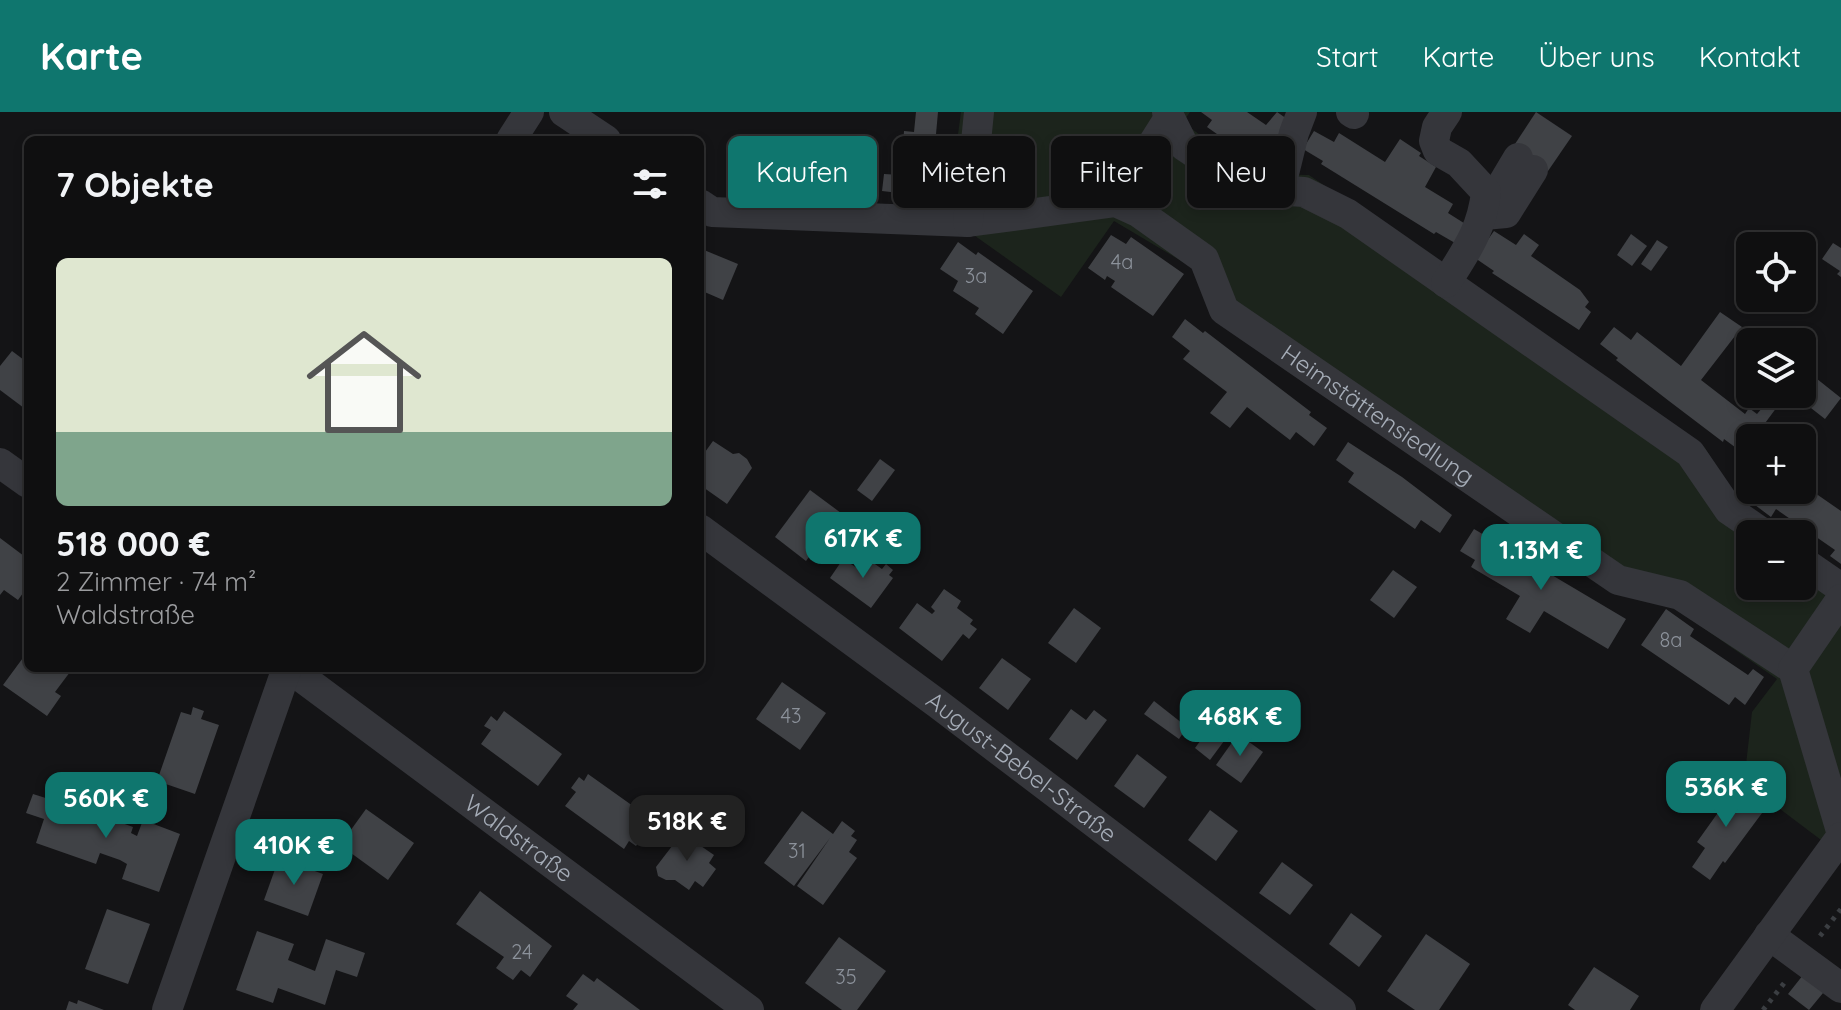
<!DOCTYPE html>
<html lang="de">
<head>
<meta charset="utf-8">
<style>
  :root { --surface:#0f0f10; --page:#181819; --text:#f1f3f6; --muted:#9b9c9f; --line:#2f2f30; --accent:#0f766e }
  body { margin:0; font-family:Quicksand,sans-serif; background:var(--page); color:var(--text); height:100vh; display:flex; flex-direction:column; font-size:30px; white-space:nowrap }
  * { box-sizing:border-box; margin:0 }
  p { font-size:26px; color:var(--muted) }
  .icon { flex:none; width:44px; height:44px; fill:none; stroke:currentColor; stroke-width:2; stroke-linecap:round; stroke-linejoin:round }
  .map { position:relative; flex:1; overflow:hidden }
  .details { position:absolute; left:24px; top:24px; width:680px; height:536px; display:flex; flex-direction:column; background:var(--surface); border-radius:12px; box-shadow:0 4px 12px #0003,0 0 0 2px var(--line) }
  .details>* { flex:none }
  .banner { position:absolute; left:728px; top:24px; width:760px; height:72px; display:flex; gap:16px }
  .tools { position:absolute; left:1736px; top:120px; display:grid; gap:16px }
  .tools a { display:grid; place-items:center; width:80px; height:80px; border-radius:12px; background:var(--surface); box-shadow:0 4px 12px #0003,0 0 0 2px var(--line); font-size:40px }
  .price { position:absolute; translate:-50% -68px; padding:0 18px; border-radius:16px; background:var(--accent); color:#fff; font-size:26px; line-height:52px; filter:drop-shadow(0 2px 4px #0008) }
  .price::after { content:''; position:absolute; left:50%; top:48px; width:24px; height:18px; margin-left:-12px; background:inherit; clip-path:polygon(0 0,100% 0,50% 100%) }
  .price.on { background:#222; color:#fff }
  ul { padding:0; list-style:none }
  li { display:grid; align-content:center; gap:16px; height:424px; padding:0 32px }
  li+li { border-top:2px solid var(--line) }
  li span { display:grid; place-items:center; height:248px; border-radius:12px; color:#555 }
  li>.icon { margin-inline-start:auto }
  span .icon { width:144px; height:144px; fill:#fffc; stroke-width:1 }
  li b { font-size:34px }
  h2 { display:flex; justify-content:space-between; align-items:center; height:96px; padding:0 32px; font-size:34px }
  .tag { padding:0 28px; border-radius:12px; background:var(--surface); box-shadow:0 4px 12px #0003,0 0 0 2px var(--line); font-size:28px; line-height:72px }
  .tag.on { background:var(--accent); color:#fff }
  header { display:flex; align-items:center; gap:48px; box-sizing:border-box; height:112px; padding:0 40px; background:var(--accent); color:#fff }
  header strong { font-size:38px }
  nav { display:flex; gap:44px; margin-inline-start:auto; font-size:28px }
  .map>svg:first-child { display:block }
  .green { fill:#1c241c }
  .building { fill:#404246 }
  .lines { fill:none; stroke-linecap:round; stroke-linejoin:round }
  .path { stroke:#3b3e42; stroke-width:5; stroke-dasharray:4 6; stroke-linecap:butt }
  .minor { stroke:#35363b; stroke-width:30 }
  .labels { text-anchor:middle; stroke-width:8; stroke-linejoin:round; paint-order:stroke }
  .number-label { font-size:20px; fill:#8c929b }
  .street-label { font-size:24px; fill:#a5acb7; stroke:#0f0f11 }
</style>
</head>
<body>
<header>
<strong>Karte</strong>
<nav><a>Start</a><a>Karte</a><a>Über uns</a><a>Kontakt</a></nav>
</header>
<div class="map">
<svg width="1841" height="898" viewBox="0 0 1841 898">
  <rect width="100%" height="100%" fill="#141416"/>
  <polygon class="green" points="961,0 1190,0 1183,10 1251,62 1309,63 1705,336 1736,385 1788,422 1750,422 1750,474 1802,474 1802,432 1841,460 1841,743 1744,670 1752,600 1777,567 1663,488 1610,475 1193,156 1114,109 1061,185 947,104"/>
  <g class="building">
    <polygon points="916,0 938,0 936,22 940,22 934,90 898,86 899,81 882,79 884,62 901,63 904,19 914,20"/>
    <polygon points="1201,0 1247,0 1266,13 1277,0 1290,9 1261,53 1207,15 1212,8"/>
    <polygon points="1536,0 1572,24 1548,59 1513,35"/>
    <polygon points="1314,19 1334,30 1339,21 1385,50 1400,27 1421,41 1419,44 1436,55 1425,75 1453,92 1448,101 1467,113 1455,131 1436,120 1434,122 1321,52 1323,49 1303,37"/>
    <polygon points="1494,119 1516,133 1524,122 1539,133 1531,144 1580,178 1589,190 1585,195 1591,200 1579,218 1492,161 1494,159 1475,146"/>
    <polygon points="1631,122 1647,134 1632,154 1617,143"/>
    <polygon points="1111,123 1126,132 1131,125 1184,162 1153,204 1111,175 1115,169 1107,164 1105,168 1088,156"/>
    <polygon points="1657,128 1668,135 1651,159 1641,152"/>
    <polygon points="958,130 976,143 978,140 1033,179 1003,222 975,202 979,196 953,179 958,169 940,157"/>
    <polygon points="1833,131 1841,136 1841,165 1837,162 1840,159 1822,147"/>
    <polygon points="704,138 738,152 723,188 700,178 700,149"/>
    <polygon points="1720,200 1742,215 1701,268 1745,302 1749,296 1757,302 1768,289 1777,295 1754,326 1750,326 1750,331 1743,341 1724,327 1723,330 1669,289 1616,248 1618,246 1600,232 1614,215 1631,228 1637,220 1681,254"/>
    <polygon points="1185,207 1203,221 1205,219 1311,300 1309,303 1327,316 1314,334 1296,320 1290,328 1247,295 1230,316 1210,301 1227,280 1183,247 1190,239 1172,225"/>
    <polygon points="12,239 28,251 28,299 0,278 0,254"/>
    <polygon points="1802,255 1841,286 1825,307 1793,282 1802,282"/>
    <polygon points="713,329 733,342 739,341 747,347 752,356 727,392 700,373 700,347"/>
    <polygon points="1348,330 1402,365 1452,403 1440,421 1421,408 1415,417 1348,370 1354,361 1336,348"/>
    <polygon points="880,347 895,358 872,389 857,378"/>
    <polygon points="1802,372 1841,399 1841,452 1830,444 1835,438 1776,397 1771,405 1743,384 1750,374 1750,378 1802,378"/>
    <polygon points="810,378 841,401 806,449 775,425"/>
    <polygon points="1474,417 1626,507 1608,537 1544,499 1530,521 1506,507 1520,484 1471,455 1475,448 1460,439"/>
    <polygon points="0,426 28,447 28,474 18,488 4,478 0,483"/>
    <polygon points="865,445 882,457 886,452 893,458 889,463 893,466 871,496 830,466 843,447 857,456"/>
    <polygon points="1393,458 1417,475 1394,506 1370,488"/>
    <polygon points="944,477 961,489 957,496 973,508 970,512 977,517 969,527 963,522 942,549 899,516 917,491 932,502 935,499 931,495"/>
    <polygon points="1074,496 1101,516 1076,551 1048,531"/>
    <polygon points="1666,497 1694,517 1690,524 1748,563 1753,557 1764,565 1745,593 1735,585 1729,593 1641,533"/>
    <polygon points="28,539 28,556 73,556 55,580 61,584 47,604 3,573"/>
    <polygon points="1002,546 1031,567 1008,598 979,576"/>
    <polygon points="782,570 826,601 800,638 756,607"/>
    <polygon points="1154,589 1187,615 1179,627 1144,602"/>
    <polygon points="193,595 204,599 201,607 219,613 195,682 157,669 181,600 191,603"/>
    <polygon points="1071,597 1086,608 1094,598 1107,608 1077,648 1049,627"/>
    <polygon points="504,599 562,642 538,674 481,632 491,618 484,614 491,604 497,609"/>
    <polygon points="1212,613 1227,625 1210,648 1195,636"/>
    <polygon points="1238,622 1263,640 1241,671 1216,653"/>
    <polygon points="1137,642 1167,665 1144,696 1114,674"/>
    <polygon points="588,662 647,704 642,710 650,715 636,734 629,729 624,737 565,694 576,680 571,676 579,665 584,669"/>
    <polygon points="1719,671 1733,680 1736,676 1765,697 1725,751 1723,749 1710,768 1692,755 1705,736 1697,730 1722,695 1709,685"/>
    <polygon points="33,682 109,706 111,700 124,705 122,711 133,715 131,721 137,724 143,708 180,722 159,780 122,767 127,752 120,748 100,741 96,752 36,731 44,707 26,701"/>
    <polygon points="366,697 414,731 388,768 340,733"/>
    <polygon points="1210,698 1238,719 1216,749 1188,728"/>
    <polygon points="802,699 833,722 842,709 855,719 851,724 857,728 849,740 857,746 823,793 797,774 830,726 794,774 764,751"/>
    <polygon points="682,721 714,743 709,751 716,757 703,775 695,769 689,778 675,768 666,768 658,764 656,755"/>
    <polygon points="279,746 323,762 308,804 264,788"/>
    <polygon points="1282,750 1313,773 1290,803 1259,781"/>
    <polygon points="480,779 552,834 530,865 521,858 513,868 496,856 504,845 456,812"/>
    <polygon points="107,797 150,812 128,872 85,857"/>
    <polygon points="1351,801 1382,824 1359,855 1329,832"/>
    <polygon points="257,819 294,832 288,848 315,859 326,827 365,841 357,865 336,858 325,893 278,876 273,891 236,878"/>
    <polygon points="1426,822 1470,852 1439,898 1415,898 1387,879"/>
    <polygon points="839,825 886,859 857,898 842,898 805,871"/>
    <polygon points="1594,855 1639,884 1630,898 1575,898 1568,893"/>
    <polygon points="1807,858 1828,875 1809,898 1788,882"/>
    <polygon points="583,862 594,870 597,866 640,898 573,898 578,892 566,884"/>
    <polygon points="78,888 104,898 66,898 69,889 77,892"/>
  </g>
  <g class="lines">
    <g class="path">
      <polyline points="1820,824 1841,797"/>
      <polyline points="1763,898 1785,870"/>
    </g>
    <g class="minor">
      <polyline points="564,0 606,28"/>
      <polyline points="1167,0 1184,34 1247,76 1304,80 1348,102 1690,341 1729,398 1764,422"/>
      <polyline points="1351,0 1354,2"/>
      <polyline points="511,28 529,0"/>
      <polyline points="1518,46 1484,103 1506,101 1533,58"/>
      <polyline points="1280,78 1294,21 1302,0"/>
      <polyline points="1116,90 1169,6"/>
      <path id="s1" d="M700,92L712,100L968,110L1116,90L1138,100L1204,147L1224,198L1618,468L1680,483L1793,557"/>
      <polyline points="968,110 979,0"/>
      <path d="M1446,171C1466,139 1482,118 1486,80L1459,51L1438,39L1434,29L1437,15L1447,0"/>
      <polyline points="0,351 28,371"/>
      <path id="s2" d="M700,417L938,592L1341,898"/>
      <polyline points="1802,449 1841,476"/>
      <polyline points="1841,487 1793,557 1841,719"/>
      <path id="s3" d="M289,556L749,898"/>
      <polyline points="1769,823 1841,876"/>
      <polyline points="167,898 287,556"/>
      <polyline points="1715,898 1841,725"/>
    </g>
  </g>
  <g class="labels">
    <g class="number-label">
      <text x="1122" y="157">4a</text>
      <text x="976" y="171">3a</text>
      <text x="1671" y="535">8a</text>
      <text x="791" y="611">43</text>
      <text x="797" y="746">31</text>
      <text x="522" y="847">24</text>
      <text x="846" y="872">35</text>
    </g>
    <g class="street-label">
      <text dy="8" stroke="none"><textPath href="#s1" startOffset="766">Heimstättensiedlung</textPath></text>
      <text dy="8" stroke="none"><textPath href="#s2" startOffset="400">August-Bebel-Straße</textPath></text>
      <text dy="8" stroke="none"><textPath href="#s3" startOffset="286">Waldstraße</textPath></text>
    </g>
  </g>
</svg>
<div class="tools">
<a><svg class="icon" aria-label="locate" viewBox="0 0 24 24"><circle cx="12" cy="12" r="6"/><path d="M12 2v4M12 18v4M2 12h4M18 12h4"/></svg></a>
<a><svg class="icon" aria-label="layers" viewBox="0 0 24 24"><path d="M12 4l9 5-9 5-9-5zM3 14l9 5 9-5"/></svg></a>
<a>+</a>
<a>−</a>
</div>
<b class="price" style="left:863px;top:468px">617K €</b>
<b class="price" style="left:1541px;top:480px">1.13M €</b>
<b class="price" style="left:1240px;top:646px">468K €</b>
<b class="price" style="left:1726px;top:717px">536K €</b>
<b class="price" style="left:106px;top:728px">560K €</b>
<b class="price on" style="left:687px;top:751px">518K €</b>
<b class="price" style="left:294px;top:775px">410K €</b>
<div class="banner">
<a class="tag on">Kaufen</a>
<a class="tag">Mieten</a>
<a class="tag">Filter</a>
<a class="tag">Neu</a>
</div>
<section class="details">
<h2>7 Objekte<svg class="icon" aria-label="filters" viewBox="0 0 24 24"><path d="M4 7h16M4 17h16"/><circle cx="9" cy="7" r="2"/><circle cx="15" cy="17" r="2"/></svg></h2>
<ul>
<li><span style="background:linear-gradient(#dfe7d0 70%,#7fa58c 0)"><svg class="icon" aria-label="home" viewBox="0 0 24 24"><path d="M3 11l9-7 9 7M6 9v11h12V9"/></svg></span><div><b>518 000 €</b><p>2 Zimmer · 74 m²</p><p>Waldstraße</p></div></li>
</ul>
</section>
</div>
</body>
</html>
